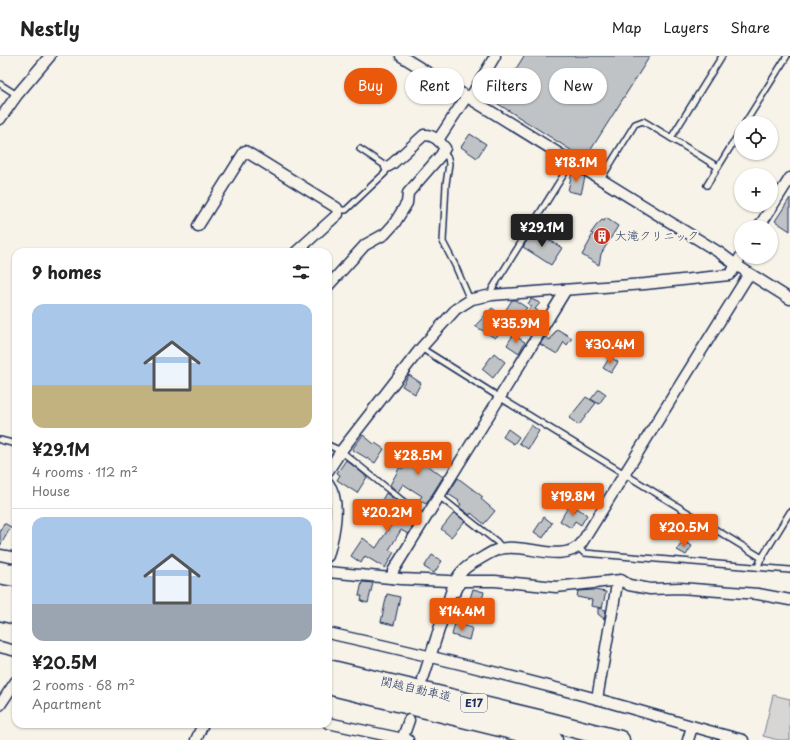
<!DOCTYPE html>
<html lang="en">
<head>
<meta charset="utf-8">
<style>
  :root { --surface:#fff; --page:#f2f2f2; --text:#222; --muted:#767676; --line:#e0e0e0; --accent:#ea580c }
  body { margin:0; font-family:"Playpen Sans","Klee One",sans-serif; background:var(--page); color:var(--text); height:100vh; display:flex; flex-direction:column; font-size:15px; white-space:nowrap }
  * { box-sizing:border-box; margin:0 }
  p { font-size:13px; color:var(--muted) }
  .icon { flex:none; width:22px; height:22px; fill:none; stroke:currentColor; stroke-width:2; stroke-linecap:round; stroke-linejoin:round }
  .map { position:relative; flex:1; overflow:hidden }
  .sheet { position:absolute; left:12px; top:192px; width:320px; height:480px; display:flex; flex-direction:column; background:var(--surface); border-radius:12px; box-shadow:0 1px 3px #0004 }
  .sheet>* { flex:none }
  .banner { position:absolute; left:344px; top:12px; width:380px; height:36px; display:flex; gap:8px }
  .controls { position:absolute; left:734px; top:60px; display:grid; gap:8px }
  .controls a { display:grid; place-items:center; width:44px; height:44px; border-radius:50%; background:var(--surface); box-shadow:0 1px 3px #0004; font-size:20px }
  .price { position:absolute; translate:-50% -34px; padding:0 9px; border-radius:4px; background:var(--accent); color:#fff; font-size:13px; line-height:26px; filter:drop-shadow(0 1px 2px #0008) }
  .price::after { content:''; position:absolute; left:50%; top:24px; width:12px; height:9px; margin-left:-6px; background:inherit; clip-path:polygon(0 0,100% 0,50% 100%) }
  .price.active { background:#222; color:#fff }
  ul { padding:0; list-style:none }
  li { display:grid; align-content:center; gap:8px; height:212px; padding:0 20px }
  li+li { border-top:1px solid var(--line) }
  li span { display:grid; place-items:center; height:124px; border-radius:12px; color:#555 }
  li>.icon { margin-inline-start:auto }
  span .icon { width:72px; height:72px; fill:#fffc; stroke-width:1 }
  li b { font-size:17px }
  h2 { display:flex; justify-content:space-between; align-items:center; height:48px; padding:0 20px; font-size:17px }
  .chip { padding:0 14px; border-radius:18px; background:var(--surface); box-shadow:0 1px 3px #0004; font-size:14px; line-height:36px }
  .chip.active { background:var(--accent); color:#fff }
  header { display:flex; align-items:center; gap:24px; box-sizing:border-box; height:56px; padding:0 20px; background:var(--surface); border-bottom:1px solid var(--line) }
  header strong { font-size:19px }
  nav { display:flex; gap:22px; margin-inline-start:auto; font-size:14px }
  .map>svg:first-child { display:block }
  .green { fill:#d7d6d4; stroke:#798299 }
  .building { fill:#c0c3c5; stroke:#1b2f5e }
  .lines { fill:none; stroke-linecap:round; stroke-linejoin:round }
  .lane-casing { stroke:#1b2f5e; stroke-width:8 }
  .street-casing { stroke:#1b2f5e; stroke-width:13 }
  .highway-casing { stroke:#1b2f5e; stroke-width:21 }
  .lane { stroke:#f7f3e8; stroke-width:5 }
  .street { stroke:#f7f3e8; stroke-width:10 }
  .highway { stroke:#f7f3e8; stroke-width:18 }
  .labels { text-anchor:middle; stroke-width:4; stroke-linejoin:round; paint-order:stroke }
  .shield { fill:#f7f3e8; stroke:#5d6a87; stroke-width:1 }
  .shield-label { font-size:11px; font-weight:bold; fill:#1b2f5e }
  .poi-label { font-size:12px; fill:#1b2f5e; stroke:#f7f3e8; text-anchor:start }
  .street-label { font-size:12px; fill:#1b2f5e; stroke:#f7f3e8 }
</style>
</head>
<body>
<header>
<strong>Nestly</strong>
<nav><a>Map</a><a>Layers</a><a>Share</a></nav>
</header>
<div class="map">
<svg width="790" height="684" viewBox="0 0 790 684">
  <rect width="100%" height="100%" fill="#f7f3e8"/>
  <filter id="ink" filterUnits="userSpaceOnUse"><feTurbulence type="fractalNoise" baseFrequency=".025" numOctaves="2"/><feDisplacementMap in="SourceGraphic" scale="8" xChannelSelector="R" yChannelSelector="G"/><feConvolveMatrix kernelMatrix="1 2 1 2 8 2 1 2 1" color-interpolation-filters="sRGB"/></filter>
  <g filter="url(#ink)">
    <polygon class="green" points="773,639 790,643 790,684 778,684 763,680"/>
    <g class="building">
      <polygon points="524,0 650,0 585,103 495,46"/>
      <polygon points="470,78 486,88 477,102 461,91"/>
      <polygon points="572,116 579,118 585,121 581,138 568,135"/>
      <polygon points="790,142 790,175 775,165"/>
      <polygon points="606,162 618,170 601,198 599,209 582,199 591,183 590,183 593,178 591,177 596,170 602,164 604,165"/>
      <polygon points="534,174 562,192 551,209 523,191"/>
      <polygon points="531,243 540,247 535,253 538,255 531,264 524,260 531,250 532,251 528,248"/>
      <polygon points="512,244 515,244 527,252 495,282 475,270 492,252 502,260"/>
      <polygon points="557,273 572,282 567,289 564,286 557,298 540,288 545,281 550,284"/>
      <polygon points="513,279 525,286 519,297 507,289"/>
      <polygon points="494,297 505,306 493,322 482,313"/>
      <polygon points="610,301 618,306 611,317 603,312"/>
      <polygon points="409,319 421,327 415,338 402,330"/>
      <polygon points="599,333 606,338 599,348 591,343"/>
      <polygon points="586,341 596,347 579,369 569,362"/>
      <polygon points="531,369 539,375 528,393 519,387"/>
      <polygon points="508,373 519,381 514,388 503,381"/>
      <polygon points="363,379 374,388 375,387 384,393 375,407 353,394 353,392"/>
      <polygon points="423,389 433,398 425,407 443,421 426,448 419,444 422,440 403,428 398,436 390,429 400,411 403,413"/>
      <polygon points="346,404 367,421 357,437 337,424 340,419 337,417"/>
      <polygon points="458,422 483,441 481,443 495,455 484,468 471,457 470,459 459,451 461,448 458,446 459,445 448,438"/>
      <polygon points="386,437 418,462 408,478 401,474 389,494 394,496 385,512 365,500 361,507 351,500 363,482 376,492 393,466 388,463 390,460 377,453"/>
      <polygon points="568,451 575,455 577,452 587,459 581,469 575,465 571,472 560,465"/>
      <polygon points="454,457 465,465 451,481 441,473"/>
      <polygon points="544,461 552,467 543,482 534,476"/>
      <polygon points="4,467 11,471 0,490 0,475"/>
      <polygon points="683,485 692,490 686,499 677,494"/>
      <polygon points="432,499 442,505 434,517 424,511"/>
      <polygon points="362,526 373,527 368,547 361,545 362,540 359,540"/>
      <polygon points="473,533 484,536 480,552 468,549"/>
      <polygon points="594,534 606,536 602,552 591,550 592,544 577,541 578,535"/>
      <polygon points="387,538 400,541 394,569 381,566"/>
      <polygon points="598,552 606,554 604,563 598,558"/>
      <polygon points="455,567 472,572 469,584 452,579"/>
    </g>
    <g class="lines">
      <defs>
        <g id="lane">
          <polyline points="0,28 17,39"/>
          <polyline points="745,67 787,0"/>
          <polyline points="671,82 718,111"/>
          <polyline points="443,96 448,102 449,108 446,128 443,186 455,209 470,244"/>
          <polyline points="601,123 635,68 643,65 671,82 722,0"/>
          <polyline points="707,129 741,74"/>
          <polyline points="338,154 346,154 385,117 387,111 360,93"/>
          <polyline points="492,239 492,233 571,107"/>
          <polyline points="421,292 499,341 762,502"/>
          <polyline points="0,384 16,388"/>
          <polyline points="328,389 341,395 425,463"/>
          <polyline points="439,440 497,486 502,492"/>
          <polyline points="578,491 584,497 790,514"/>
          <polyline points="758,511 760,505 790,456"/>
        </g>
        <g id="street">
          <polyline points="401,0 720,197 736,209 790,243"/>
          <polyline points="470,42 495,0"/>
          <polyline points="0,63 17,39 50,0"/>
          <polyline points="438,84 467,40"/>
          <polyline points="198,170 245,95 337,152 338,158 296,196"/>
          <polyline points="759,171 790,122"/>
          <path d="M328,230L365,189L385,178L394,168L407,147L408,137L441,99L445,92C440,85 432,78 424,79L392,108L387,111"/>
          <polyline points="328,415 341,395 421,292 456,253 472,243 492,239 645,228 729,219 732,216 741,200"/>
          <path d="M328,427C342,445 334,479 328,500"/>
          <polyline points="0,499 16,502"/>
          <polyline points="328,516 401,523 449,525 454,527"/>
          <polyline points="392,522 393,515 564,237 563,234"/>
          <polyline points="456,535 460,526 463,525 495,525 556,531 621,524 629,529 650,533 680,532 758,538 790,544"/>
          <path d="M328,577C418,597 508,619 597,643C646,656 694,672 743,684"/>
          <polyline points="0,591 16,595"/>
          <path d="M423,623L454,527C460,515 467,510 478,504C487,499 496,492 506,492C529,489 563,507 581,488L749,218"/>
          <polyline points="597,643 617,528"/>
          <polyline points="0,649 16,625"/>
          <polyline points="328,667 408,684"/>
          <polyline points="196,684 203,668"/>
          <polyline points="402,684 409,664"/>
          <polyline points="688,684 692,671"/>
        </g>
        <g id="highway">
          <polyline points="0,538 16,541"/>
          <polyline points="0,555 16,559"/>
          <polyline points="328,613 538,663 620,684"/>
          <polyline points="328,629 553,684"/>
        </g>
      </defs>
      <use href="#lane" class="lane-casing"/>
      <use href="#street" class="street-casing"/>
      <use href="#highway" class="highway-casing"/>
      <use href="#lane" class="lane"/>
      <use href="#street" class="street"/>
      <use href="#highway" class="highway"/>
    </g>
  </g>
  <defs>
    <symbol id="building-disc" viewBox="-11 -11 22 22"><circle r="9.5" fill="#c8321e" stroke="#f7f3e8"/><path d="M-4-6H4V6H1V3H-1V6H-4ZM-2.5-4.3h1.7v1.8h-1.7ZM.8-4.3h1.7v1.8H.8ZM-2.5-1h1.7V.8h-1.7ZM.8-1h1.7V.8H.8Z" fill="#fff"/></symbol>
  </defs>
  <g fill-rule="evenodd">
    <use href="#building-disc" x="592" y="170" width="20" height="20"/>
  </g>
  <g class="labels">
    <rect class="shield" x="461" y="638" width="26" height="18" rx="3"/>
    <g class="shield-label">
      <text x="474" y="651">E17</text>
    </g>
    <g class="poi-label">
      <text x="615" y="184">大滝クリニック</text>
    </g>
    <g class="street-label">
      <text transform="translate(416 633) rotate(13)" y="4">関越自動車道</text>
    </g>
  </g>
</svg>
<div class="controls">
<a><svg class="icon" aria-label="locate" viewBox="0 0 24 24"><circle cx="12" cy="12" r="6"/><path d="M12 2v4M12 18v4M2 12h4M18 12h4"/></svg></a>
<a>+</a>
<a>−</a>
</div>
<b class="price" style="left:576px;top:127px">¥18.1M</b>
<b class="price active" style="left:542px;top:192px">¥29.1M</b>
<b class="price" style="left:516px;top:288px">¥35.9M</b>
<b class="price" style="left:610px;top:309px">¥30.4M</b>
<b class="price" style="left:418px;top:420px">¥28.5M</b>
<b class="price" style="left:573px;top:461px">¥19.8M</b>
<b class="price" style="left:387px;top:477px">¥20.2M</b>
<b class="price" style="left:684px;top:492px">¥20.5M</b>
<b class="price" style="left:462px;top:576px">¥14.4M</b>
<div class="banner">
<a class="chip active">Buy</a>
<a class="chip">Rent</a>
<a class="chip">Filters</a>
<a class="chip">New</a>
</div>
<section class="sheet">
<h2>9 homes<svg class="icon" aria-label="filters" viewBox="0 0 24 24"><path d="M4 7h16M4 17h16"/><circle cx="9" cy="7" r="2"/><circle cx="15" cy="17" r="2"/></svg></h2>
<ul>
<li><span style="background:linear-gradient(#a9c7e8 65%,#c2b280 0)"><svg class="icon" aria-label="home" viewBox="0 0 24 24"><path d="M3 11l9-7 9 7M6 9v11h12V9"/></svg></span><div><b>¥29.1M</b><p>4 rooms · 112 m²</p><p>House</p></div></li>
<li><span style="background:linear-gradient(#a9c7e8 70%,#9aa5b1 0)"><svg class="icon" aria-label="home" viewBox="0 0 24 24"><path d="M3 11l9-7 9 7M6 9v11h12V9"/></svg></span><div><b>¥20.5M</b><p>2 rooms · 68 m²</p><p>Apartment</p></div></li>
</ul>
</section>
</div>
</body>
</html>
